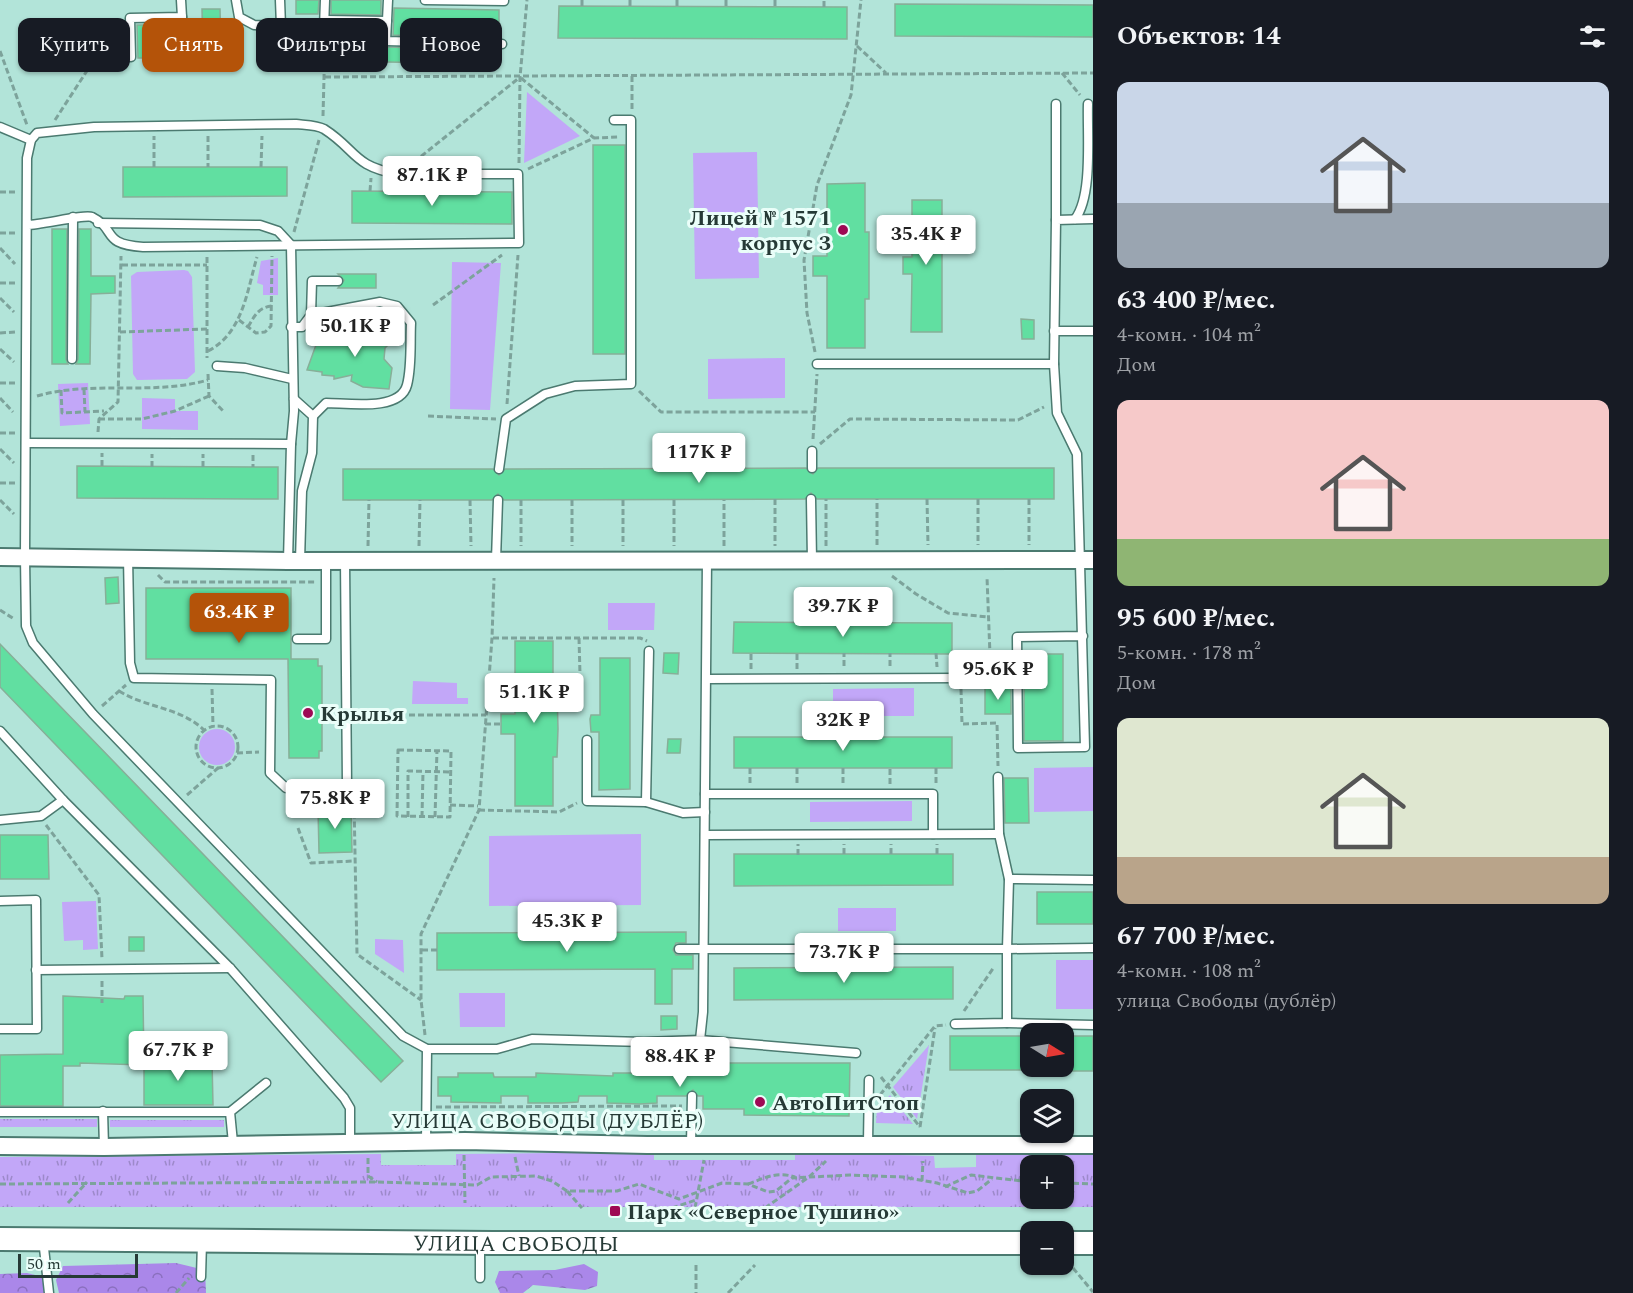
<!DOCTYPE html>
<html lang="ru">
<head>
<meta charset="utf-8">
<style>
  :root { --surface:#171b24; --page:#20242c; --text:#f1f3f6; --muted:#9ea1a6; --accent:#b45309 }
  body { margin:0; font-family:Spectral,serif; background:var(--page); color:var(--text); height:100vh; display:flex; flex-direction:column; font-size:22px; white-space:nowrap }
  * { box-sizing:border-box; margin:0 }
  p { font-size:20px; color:var(--muted) }
  .icon { flex:none; width:33px; height:33px; fill:none; stroke:currentColor; stroke-width:2; stroke-linecap:round; stroke-linejoin:round }
  .map { position:relative; flex:1; overflow:hidden }
  .panel { display:flex; flex-direction:column; background:var(--surface); width:540px }
  .panel>* { flex:none }
  .hud { position:absolute; left:18px; top:18px; width:570px; height:54px; display:flex; gap:12px }
  .needle { width:39px; rotate:101deg }
  .fabs { position:absolute; left:1020px; top:1023px; display:grid; gap:12px }
  .fabs a { display:grid; place-items:center; width:54px; height:54px; border-radius:12px; background:var(--surface); box-shadow:0 2px 4px #0004; font-size:30px }
  .scale { position:absolute; left:18px; bottom:15px; width:120px; box-sizing:border-box; padding-left:6px; border:3px solid #263a36; border-top:0; font-size:16px; line-height:21px; white-space:nowrap; color:#263a36; -webkit-text-stroke:4px #eafef9; paint-order:stroke }
  .price { position:absolute; translate:-50% -51px; padding:0 14px; border-radius:6px; background:#fff; color:#222; font-size:20px; line-height:39px; filter:drop-shadow(0 2px 3px #0008) }
  .price::after { content:''; position:absolute; left:50%; top:36px; width:18px; height:14px; margin-left:-9px; background:inherit; clip-path:polygon(0 0,100% 0,50% 100%) }
  .price.on { background:var(--accent); color:#fff }
  ul { padding:0; list-style:none }
  li { display:grid; align-content:center; gap:12px; height:318px; padding:0 24px }
  li span { display:grid; place-items:center; height:186px; border-radius:12px; color:#555 }
  li>.icon { margin-inline-start:auto }
  span .icon { width:108px; height:108px; fill:#fffc; stroke-width:1 }
  li b { font-size:26px }
  h2 { display:flex; justify-content:space-between; align-items:center; height:72px; padding:0 24px; font-size:26px }
  .pill { padding:0 21px; border-radius:12px; background:var(--surface); box-shadow:0 2px 4px #0004; font-size:21px; line-height:54px }
  .pill.on { background:var(--accent); color:#fff }
  main { display:flex; flex:1; min-height:0 }
  .map>svg:first-child { display:block }
  .grass { fill:url(#grass-tufts); fill-rule:evenodd }
  .forest { fill:url(#forest-crowns) }
  .park { fill:#c2a7f8 }
  .building { fill:#61dfa1; stroke:#87af98; stroke-width:1.5 }
  .lines { fill:none; stroke-linecap:round; stroke-linejoin:round }
  .lane-casing { stroke:#4b7a70; stroke-width:11 }
  .street-casing { stroke:#4b7a70; stroke-width:20 }
  .secondary-casing { stroke:#4b7a70; stroke-width:26 }
  .path { stroke:#7da39b; stroke-width:3; stroke-dasharray:6 3; stroke-linecap:butt }
  .lane { stroke:#fff; stroke-width:8 }
  .street { stroke:#fff; stroke-width:16 }
  .secondary { stroke:#fff; stroke-width:22 }
  .poi-dot { fill:#9e0a54; stroke:#eafef9; stroke-width:2 }
  .labels { text-anchor:middle; stroke-width:6; stroke-linejoin:round; paint-order:stroke }
  .poi-label { font-size:22px; font-weight:bold; fill:#263a36; stroke:#eafef9; text-anchor:start }
  .street-label { font-size:22px; fill:#263a36; stroke:#eafef9 }
</style>
</head>
<body>
<main>
<div class="map">
<svg width="1093" height="1293" viewBox="0 0 1093 1293">
  <defs>
    <pattern id="grass-tufts" width="24" height="20" patternUnits="userSpaceOnUse" patternTransform="scale(1.5)"><rect width="24" height="20" fill="#c2a7f8"/><path d="M3 7l-1-3M5 7V3M7 7l1-3M15 17l-1-3M17 17v-4M19 17l1-3" fill="none" stroke="#9d89ca"/></pattern>
    <pattern id="forest-crowns" width="20" height="18" patternUnits="userSpaceOnUse" patternTransform="scale(1.5)"><rect width="20" height="18" fill="#aa87e9"/><path d="M2 6a3 3 0 1 1 6 0M12 15a3 3 0 1 1 6 0" fill="none" stroke="#8a6fbe"/></pattern>
  </defs>
  <rect width="100%" height="100%" fill="#b2e4d9"/>
  <g class="grass">
    <polygon points="929,1045 917,1119 893,1087"/>
    <polygon points="890,1095 913,1124 876,1123 877,1109"/>
    <rect x="0" y="1119" width="97" height="8"/>
    <rect x="110" y="1120" width="114" height="7"/>
    <path d="M654,1152V1160H795V1152L934,1156L935,1168L976,1167V1155L1093,1154V1207H0V1157L381,1154V1165H456V1154ZM1030,1166H1064V1198H1030Z"/>
  </g>
  <g class="forest">
    <polygon points="176,1263 205,1270 206,1293 59,1293 56,1280 63,1266"/>
    <polygon points="584,1264 598,1272 597,1286 585,1290 533,1285 523,1293 500,1293 495,1282 499,1271 555,1270"/>
    <polygon points="27,1273 47,1278 45,1293 0,1293 0,1274"/>
  </g>
  <g class="park">
    <polygon points="527,92 580,136 524,163"/>
    <polygon points="757,152 759,278 695,279 693,153"/>
    <polygon points="278,258 278,295 263,295 263,285 257,283 261,261"/>
    <polygon points="452,262 501,263 490,410 450,409"/>
    <polygon points="184,270 188,271 192,277 195,372 187,379 137,380 133,374 131,276 137,272"/>
    <polygon points="785,358 785,398 708,399 708,359"/>
    <polygon points="88,383 90,424 60,426 58,384"/>
    <polygon points="142,398 175,399 175,411 198,411 198,430 142,429"/>
    <polygon points="608,603 655,603 654,630 608,630"/>
    <polygon points="413,681 457,683 457,698 468,698 468,704 412,704"/>
    <polygon points="914,688 914,716 833,716 833,689"/>
    <circle cx="217" cy="747" r="18"/>
    <polygon points="1093,767 1093,811 1034,812 1034,768"/>
    <polygon points="912,801 912,821 810,822 810,802"/>
    <polygon points="641,834 641,905 489,906 489,836"/>
    <polygon points="96,901 98,949 83,950 83,940 64,941 62,902"/>
    <rect x="838" y="908" width="58" height="23"/>
    <polygon points="375,939 403,940 404,973 375,954"/>
    <rect x="1056" y="960" width="37" height="49"/>
    <polygon points="459,993 505,993 505,1027 460,1027"/>
  </g>
  <g class="building">
    <polygon points="296,0 319,0 318,14 296,14"/>
    <polygon points="331,0 381,0 381,15 331,14"/>
    <polygon points="895,4 1093,5 1093,37 895,36"/>
    <polygon points="559,6 847,7 847,39 558,38"/>
    <polygon points="394,8 499,10 499,38 393,35"/>
    <polygon points="202,9 220,9 221,52 203,52"/>
    <polygon points="137,25 169,25 169,58 138,58"/>
    <polygon points="332,26 380,27 380,43 386,47 498,50 498,64 331,61"/>
    <rect x="593" y="145" width="32" height="209"/>
    <polygon points="123,167 287,167 287,196 123,197"/>
    <polygon points="865,183 865,232 869,232 869,299 865,299 865,348 827,348 827,276 813,276 813,256 827,256 827,184"/>
    <polygon points="352,191 512,192 512,224 352,223"/>
    <polygon points="912,200 942,200 942,332 911,332 912,274 903,274 903,257 912,257"/>
    <polygon points="52,229 67,229 66,359 68,364 52,364"/>
    <polygon points="79,229 91,229 91,276 115,276 115,293 91,294 90,364 76,364 78,359"/>
    <polygon points="338,274 376,274 376,288 338,288 344,280"/>
    <polygon points="1021,319 1034,320 1034,339 1022,339"/>
    <polygon points="368,327 387,328 392,338 390,343 385,348 384,359 392,368 389,389 363,387 351,381 352,375 334,379 334,376 322,375 322,372 307,370 316,345 322,345 323,337 333,338 334,329 359,342 360,329"/>
    <polygon points="77,466 278,467 278,499 77,498"/>
    <polygon points="806,468 813,474 818,468 1054,468 1054,499 817,499 811,493 805,499 504,500 498,494 492,500 343,500 343,469 493,469 499,475 505,469"/>
    <polygon points="118,577 119,603 106,604 105,578"/>
    <polygon points="146,588 291,588 291,659 318,659 318,666 322,666 322,751 319,751 319,758 289,758 288,659 146,659"/>
    <polygon points="734,622 952,623 952,654 733,653"/>
    <polygon points="515,641 553,641 553,690 557,690 558,729 557,757 553,757 553,806 515,806 515,734 501,734 501,714 515,714"/>
    <polygon points="0,644 403,1061 381,1082 0,687"/>
    <polygon points="664,653 679,653 678,674 663,673"/>
    <rect x="1024" y="654" width="39" height="87"/>
    <polygon points="600,658 630,658 630,789 599,790 599,732 591,732 590,719 591,715 600,715"/>
    <rect x="985" y="688" width="26" height="26"/>
    <rect x="734" y="737" width="218" height="31"/>
    <polygon points="668,739 681,739 680,753 667,753"/>
    <polygon points="1004,778 1028,778 1029,823 1005,823"/>
    <polygon points="351,808 352,852 319,853 318,809"/>
    <polygon points="0,835 48,835 49,879 0,879"/>
    <polygon points="734,854 953,854 953,885 734,886"/>
    <rect x="1037" y="892" width="56" height="32"/>
    <polygon points="686,932 686,943 676,943 673,950 676,955 693,955 693,969 672,969 672,1004 655,1004 655,969 437,970 437,933"/>
    <rect x="129" y="937" width="15" height="14"/>
    <polygon points="953,967 953,999 734,1000 734,968"/>
    <polygon points="63,996 124,999 125,996 143,996 144,1065 80,1063 80,1066 63,1066 63,1106 0,1106 0,1055 63,1054"/>
    <polygon points="661,1016 677,1016 677,1029 661,1030"/>
    <rect x="950" y="1036" width="80" height="34"/>
    <rect x="1064" y="1036" width="29" height="35"/>
    <polygon points="144,1057 157,1057 157,1060 212,1060 213,1105 144,1105"/>
    <polygon points="672,1063 686,1063 688,1068 693,1069 699,1063 850,1063 849,1116 744,1115 744,1109 703,1109 703,1096 698,1096 693,1090 686,1096 657,1096 657,1103 640,1104 607,1103 607,1096 579,1096 578,1102 562,1103 528,1103 528,1096 501,1096 501,1103 451,1102 451,1096 438,1096 438,1077 458,1077 458,1073 493,1073 494,1077 536,1077 536,1073 613,1076 613,1073 671,1073"/>
  </g>
  <g class="lines">
    <defs>
      <g id="lane">
        <polyline points="236,0 239,17 254,25 324,28 325,0"/>
        <polyline points="280,0 281,26"/>
        <polyline points="388,0 386,41 502,44"/>
        <polyline points="425,0 504,1"/>
        <polyline points="182,17 182,53"/>
        <polyline points="325,20 387,21"/>
        <polyline points="131,57 130,18 182,17 181,0"/>
        <polyline points="0,127 31,140"/>
        <path d="M1075,219C1093,196 1087,134 1088,104"/>
        <polyline points="1056,220 1056,104"/>
        <polyline points="98,223 260,225 278,231 291,245 294,411 291,444"/>
        <path d="M27,225C41,225 85,214 92,217C118,230 100,244 143,247L519,243L518,174H398C352,166 357,150 324,129C317,125 304,125 296,124L94,127L37,133L31,140L27,158L25,557L26,626L33,643L93,714L403,1036L427,1049H497L532,1039L644,1042L700,1040L856,1053"/>
        <polyline points="311,315 312,281 338,281"/>
        <path d="M291,327H302L311,315L380,302L397,306L411,323C410,343 412,366 407,385C400,412 347,403 326,403L313,416"/>
        <polyline points="1054,331 1093,331"/>
        <polyline points="72,359 73,217"/>
        <polyline points="817,364 1054,364"/>
        <polyline points="217,366 245,368 292,379"/>
        <polyline points="294,399 313,416 312,453 302,491 300,561"/>
        <polyline points="26,443 291,444 288,561"/>
        <polyline points="812,468 812,451"/>
        <polyline points="499,469 506,419 545,394 575,386 631,384 631,120 614,120"/>
        <polyline points="811,499 812,560"/>
        <polyline points="128,557 130,663 134,678 271,680 270,773 286,788 347,785 345,560"/>
        <polyline points="496,560 498,500"/>
        <polyline points="1083,636 1017,637 1018,748 1085,747 1077,454 1057,413 1054,364 1056,220 1093,219"/>
        <polyline points="297,639 326,639 326,560"/>
        <polyline points="707,679 961,678"/>
        <polyline points="0,731 63,800 230,968 344,1098 350,1108 350,1142"/>
        <polyline points="587,740 587,801 646,802 683,813 705,812"/>
        <polyline points="998,777 999,834 1009,879 1007,949 1093,948"/>
        <polyline points="705,794 933,794 933,834"/>
        <polyline points="646,802 649,651"/>
        <polyline points="0,820 41,816 63,800"/>
        <polyline points="705,835 999,834"/>
        <polyline points="1009,879 1093,880"/>
        <polyline points="0,901 36,900 37,1029 0,1029"/>
        <polyline points="679,949 1007,949 1007,1023 955,1024"/>
        <polyline points="36,970 230,968"/>
        <polyline points="1007,1023 1093,1025"/>
        <polyline points="692,1063 700,1040 703,1012 707,560"/>
        <polyline points="103,1111 104,1147"/>
        <polyline points="0,1112 230,1112"/>
        <polyline points="426,1141 427,1049"/>
        <polyline points="233,1143 230,1112 266,1083"/>
        <polyline points="868,1143 869,1080"/>
        <polyline points="691,1144 692,1096"/>
        <polyline points="43,1239 49,1293"/>
        <polyline points="480,1243 480,1278"/>
        <polyline points="201,1277 202,1242"/>
      </g>
      <g id="street">
        <polyline points="0,557 288,561 1093,560"/>
        <polyline points="0,1146 104,1147 465,1141 647,1145 1093,1145"/>
      </g>
      <g id="secondary">
        <path id="s1" d="M0,1239L492,1243H1030"/>
        <polyline points="1064,1243 1093,1243"/>
      </g>
    </defs>
    <use href="#lane" class="lane-casing"/>
    <use href="#street" class="street-casing"/>
    <use href="#secondary" class="secondary-casing"/>
    <g class="path">
      <polyline points="630,0 630,6"/>
      <polyline points="582,6 582,0"/>
      <polyline points="677,6 677,0"/>
      <polyline points="726,6 726,0"/>
      <polyline points="775,6 775,0"/>
      <polyline points="824,7 824,0"/>
      <polyline points="857,46 886,73"/>
      <polyline points="0,51 27,125"/>
      <polyline points="1062,73 1080,95"/>
      <polyline points="325,77 1093,73"/>
      <polyline points="521,78 594,138"/>
      <polyline points="632,109 632,75"/>
      <polyline points="323,116 325,39"/>
      <polyline points="55,120 118,23"/>
      <polyline points="208,136 208,167"/>
      <polyline points="414,162 519,78"/>
      <polyline points="519,163 520,77 527,0"/>
      <polyline points="154,167 154,136"/>
      <polyline points="261,167 262,136"/>
      <polyline points="528,169 594,138 620,137"/>
      <polyline points="370,191 371,178"/>
      <polyline points="0,192 16,192"/>
      <polyline points="294,232 319,140"/>
      <polyline points="0,233 16,233"/>
      <polyline points="0,248 15,264"/>
      <polyline points="207,257 207,358"/>
      <polyline points="122,265 207,265"/>
      <polyline points="0,283 16,283"/>
      <polyline points="0,298 14,312"/>
      <polyline points="433,305 502,255"/>
      <polyline points="239,320 256,333 265,332 271,326 272,256"/>
      <path d="M248,327C254,317 258,307 272,306"/>
      <polyline points="120,332 207,329"/>
      <polyline points="0,333 15,332"/>
      <polyline points="0,349 14,362"/>
      <path d="M208,351C243,333 247,291 257,257"/>
      <polyline points="815,352 807,313 804,260 817,185 851,95 861,0"/>
      <polyline points="208,374 209,396 224,412"/>
      <polyline points="0,383 15,383"/>
      <polyline points="84,389 85,412"/>
      <polyline points="61,390 62,413 104,411"/>
      <polyline points="639,391 661,412 815,412"/>
      <path d="M37,396C93,380 152,396 208,380"/>
      <polyline points="0,398 13,412"/>
      <polyline points="507,404 518,255"/>
      <polyline points="428,416 496,419"/>
      <polyline points="99,419 142,419 175,411 209,396"/>
      <polyline points="98,432 99,419 118,402 121,256"/>
      <polyline points="0,433 15,433"/>
      <polyline points="813,439 817,374"/>
      <polyline points="820,444 850,419 1018,420 1044,407"/>
      <polyline points="0,449 14,463"/>
      <polyline points="253,455 253,467"/>
      <polyline points="102,466 102,453"/>
      <polyline points="152,467 152,454"/>
      <polyline points="203,467 203,454"/>
      <polyline points="0,483 15,483"/>
      <polyline points="775,499 775,546"/>
      <polyline points="927,499 928,545"/>
      <polyline points="978,499 978,545"/>
      <polyline points="1029,499 1029,545"/>
      <polyline points="0,500 14,514"/>
      <polyline points="470,500 471,546"/>
      <polyline points="521,500 521,546"/>
      <polyline points="572,500 572,546"/>
      <polyline points="623,500 623,546"/>
      <polyline points="674,500 674,546"/>
      <polyline points="877,545 877,499"/>
      <polyline points="368,546 369,500"/>
      <polyline points="419,546 420,500"/>
      <polyline points="724,546 724,500"/>
      <polyline points="826,546 826,499"/>
      <polyline points="158,575 165,582 316,582"/>
      <polyline points="892,576 916,594 948,613 988,617"/>
      <polyline points="0,610 14,619"/>
      <polyline points="493,638 640,638 647,641"/>
      <polyline points="579,638 581,710"/>
      <polyline points="936,653 937,667"/>
      <polyline points="844,666 844,653"/>
      <polyline points="890,666 890,653"/>
      <polyline points="751,669 751,653"/>
      <polyline points="797,669 797,653"/>
      <polyline points="972,675 983,671 990,655 987,577"/>
      <polyline points="212,689 213,726"/>
      <polyline points="961,689 962,724 997,723 998,766"/>
      <path d="M119,691C146,708 180,707 204,730"/>
      <polyline points="102,706 126,685"/>
      <polyline points="409,715 486,715"/>
      <polyline points="485,724 501,724"/>
      <circle cx="217" cy="747" r="21"/>
      <polygon points="398,750 451,751 450,817 397,816"/>
      <polyline points="237,753 259,752"/>
      <polyline points="750,768 750,784"/>
      <polyline points="797,768 797,784"/>
      <polyline points="843,768 843,784"/>
      <polyline points="936,768 936,784"/>
      <polyline points="890,784 890,768"/>
      <polyline points="187,795 218,768"/>
      <polyline points="351,795 354,803 357,954 421,1000"/>
      <polyline points="450,805 478,806"/>
      <polyline points="479,810 559,812 577,803"/>
      <polyline points="408,817 408,771 451,772"/>
      <polyline points="422,817 423,772"/>
      <polyline points="435,817 437,750"/>
      <polyline points="46,825 99,895 102,959"/>
      <polyline points="298,828 311,863 354,861"/>
      <polyline points="844,854 844,844"/>
      <polyline points="891,854 891,844"/>
      <polyline points="937,854 937,844"/>
      <polyline points="798,855 798,844"/>
      <polyline points="422,950 437,950"/>
      <polyline points="102,981 102,1003"/>
      <polyline points="964,1011 994,967"/>
      <polyline points="425,1035 421,1000 421,934 479,810 492,638 494,578"/>
      <polyline points="881,1077 920,1127"/>
      <polyline points="880,1095 935,1026 946,1025"/>
      <polyline points="436,1107 682,1106"/>
      <polyline points="920,1127 935,1028"/>
      <polyline points="464,1155 465,1203"/>
      <polyline points="515,1157 519,1176"/>
      <polyline points="368,1158 368,1176 377,1182"/>
      <polyline points="922,1181 923,1161"/>
      <polyline points="1064,1183 1093,1184"/>
      <polyline points="0,1184 377,1182 477,1185 491,1177 536,1176 552,1181 567,1191 617,1191 639,1184 679,1199 722,1183 748,1184 768,1192 776,1191 792,1178 850,1175 903,1177 937,1183 968,1193 977,1191 992,1179"/>
      <path d="M748,1184C765,1178 776,1171 795,1177"/>
      <polyline points="945,1187 971,1175 1030,1182"/>
      <polyline points="567,1191 582,1208"/>
      <polyline points="68,1203 87,1182"/>
      <polyline points="672,1208 696,1200"/>
      <polyline points="695,1208 704,1160"/>
      <polyline points="765,1208 809,1177 826,1161"/>
      <polyline points="696,1265 696,1293"/>
      <polyline points="1073,1268 1093,1292"/>
      <polyline points="176,1293 189,1278"/>
      <polyline points="728,1293 755,1265"/>
    </g>
    <use href="#lane" class="lane"/>
    <use href="#street" class="street"/>
    <use href="#secondary" class="secondary"/>
  </g>
  <g class="poi-dot">
    <circle cx="843" cy="230" r="6"/>
    <circle cx="308" cy="713" r="6"/>
    <circle cx="760" cy="1102" r="6"/>
    <rect x="609" y="1205" width="12" height="12" rx="3"/>
  </g>
  <g class="labels">
    <g class="poi-label">
      <text x="831" y="225" text-anchor="end">Лицей № 1571<tspan x="831" dy="25">корпус 3</tspan></text>
      <text x="320" y="721">Крылья</text>
      <text x="772" y="1110">АвтоПитСтоп</text>
      <text x="627" y="1219">Парк «Северное Тушино»</text>
    </g>
    <g class="street-label">
      <text x="547" y="1128">УЛИЦА СВОБОДЫ (ДУБЛЁР)</text>
      <text dy="8" stroke="none"><textPath href="#s1" startOffset="516">УЛИЦА СВОБОДЫ</textPath></text>
    </g>
  </g>
</svg>
<div class="fabs">
<a><svg class="needle" viewBox="-14 -14 28 28"><path d="M0-13l5 13h-10z" fill="#e53935"/><path d="M0 13l5-13h-10z" fill="#9ea1a6"/></svg></a>
<a><svg class="icon" aria-label="layers" viewBox="0 0 24 24"><path d="M12 4l9 5-9 5-9-5zM3 14l9 5 9-5"/></svg></a>
<a>+</a>
<a>−</a>
</div>
<div class="scale">50 m</div>
<b class="price" style="left:432px;top:207px">87.1K ₽</b>
<b class="price" style="left:926px;top:266px">35.4K ₽</b>
<b class="price" style="left:355px;top:358px">50.1K ₽</b>
<b class="price" style="left:699px;top:484px">117K ₽</b>
<b class="price" style="left:843px;top:638px">39.7K ₽</b>
<b class="price on" style="left:239px;top:644px">63.4K ₽</b>
<b class="price" style="left:998px;top:701px">95.6K ₽</b>
<b class="price" style="left:534px;top:724px">51.1K ₽</b>
<b class="price" style="left:843px;top:752px">32K ₽</b>
<b class="price" style="left:335px;top:830px">75.8K ₽</b>
<b class="price" style="left:567px;top:953px">45.3K ₽</b>
<b class="price" style="left:844px;top:984px">73.7K ₽</b>
<b class="price" style="left:178px;top:1082px">67.7K ₽</b>
<b class="price" style="left:680px;top:1088px">88.4K ₽</b>
<div class="hud">
<a class="pill">Купить</a>
<a class="pill on">Снять</a>
<a class="pill">Фильтры</a>
<a class="pill">Новое</a>
</div>
</div>
<section class="panel">
<h2>Объектов: 14<svg class="icon" aria-label="filters" viewBox="0 0 24 24"><path d="M4 7h16M4 17h16"/><circle cx="9" cy="7" r="2"/><circle cx="15" cy="17" r="2"/></svg></h2>
<ul>
<li><span style="background:linear-gradient(#c9d6e8 65%,#9aa5b1 0)"><svg class="icon" aria-label="home" viewBox="0 0 24 24"><path d="M3 11l9-7 9 7M6 9v11h12V9"/></svg></span><div><b>63 400 ₽/мес.</b><p>4-комн. · 104 m²</p><p>Дом</p></div></li>
<li><span style="background:linear-gradient(#f6c9c9 75%,#8fb573 0)"><svg class="icon" aria-label="home" viewBox="0 0 24 24"><path d="M3 11l9-7 9 7M6 9v11h12V9"/></svg></span><div><b>95 600 ₽/мес.</b><p>5-комн. · 178 m²</p><p>Дом</p></div></li>
<li><span style="background:linear-gradient(#dfe7d0 75%,#b9a48a 0)"><svg class="icon" aria-label="home" viewBox="0 0 24 24"><path d="M3 11l9-7 9 7M6 9v11h12V9"/></svg></span><div><b>67 700 ₽/мес.</b><p>4-комн. · 108 m²</p><p>улица Свободы (дублёр)</p></div></li>
</ul>
</section>
</main>
</body>
</html>
